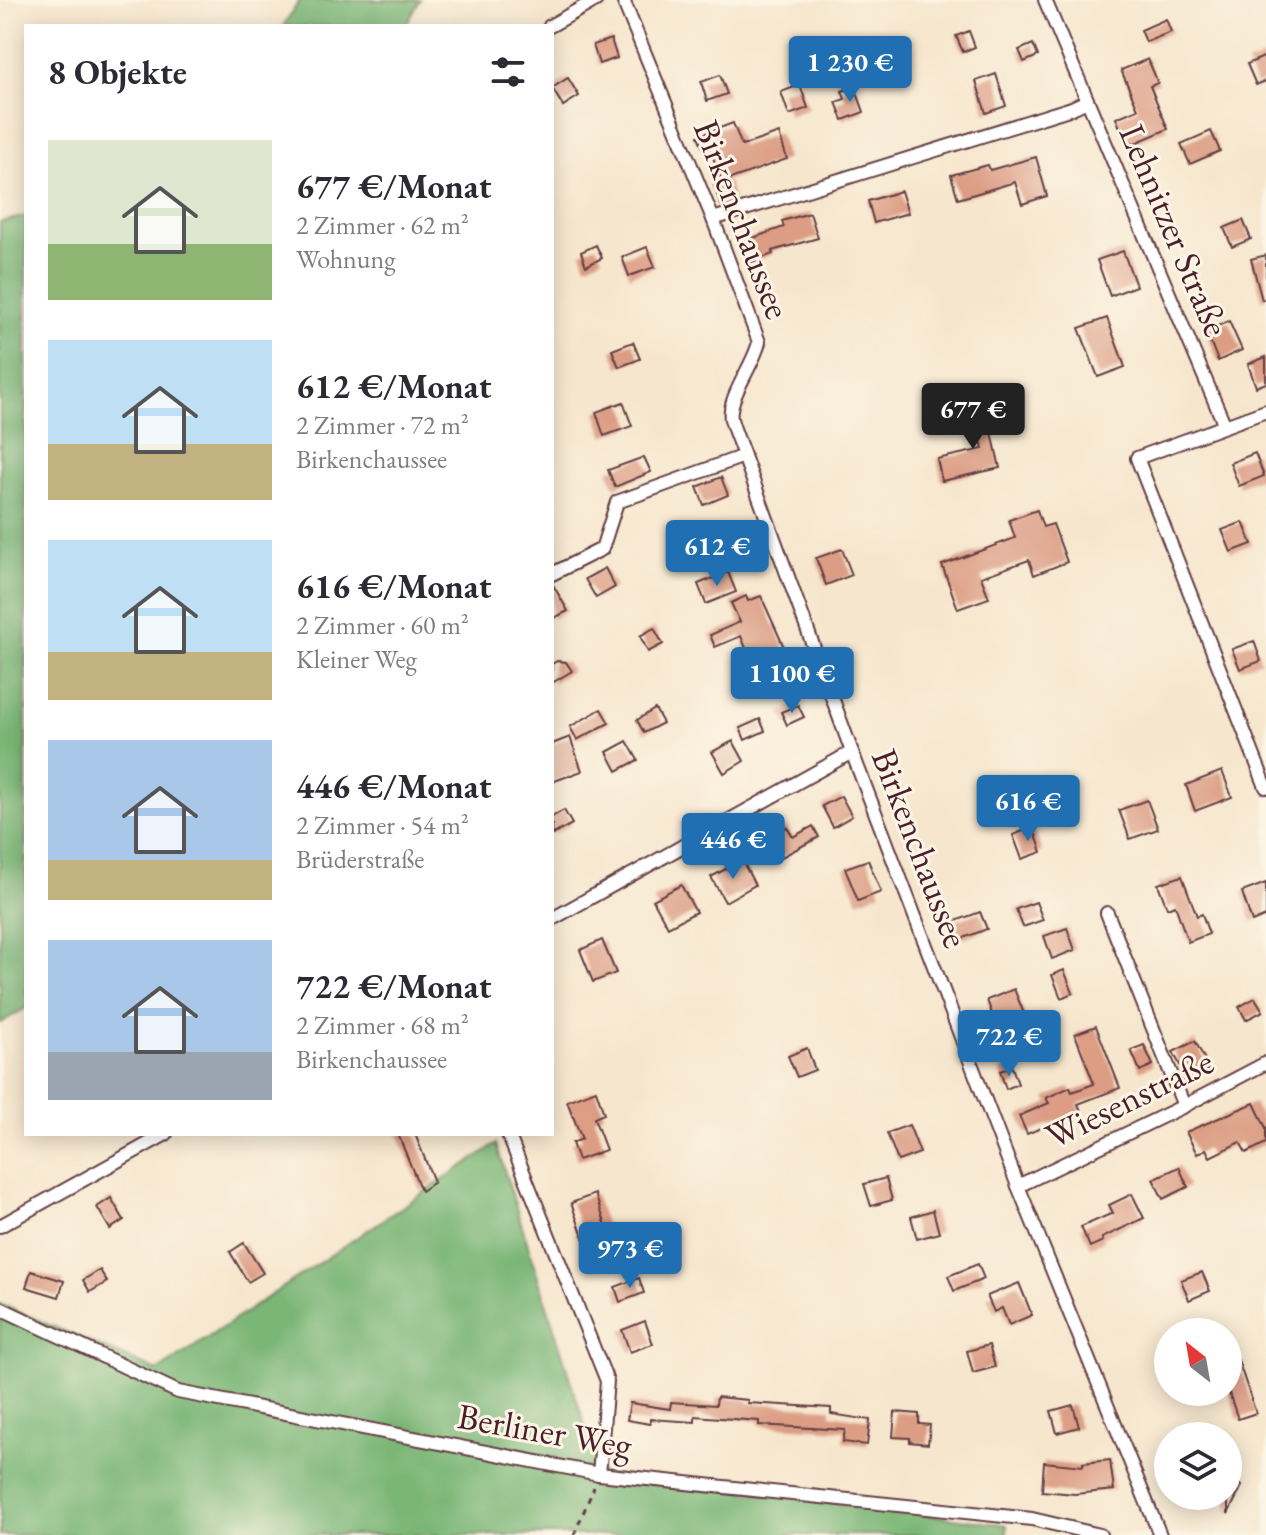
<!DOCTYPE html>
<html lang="de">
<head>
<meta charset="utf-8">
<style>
  :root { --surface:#fff; --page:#f7f7f7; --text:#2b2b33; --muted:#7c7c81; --accent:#1f6fb2 }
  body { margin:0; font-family:"EB Garamond",serif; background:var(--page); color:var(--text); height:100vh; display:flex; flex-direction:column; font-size:30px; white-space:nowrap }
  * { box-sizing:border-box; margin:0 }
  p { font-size:26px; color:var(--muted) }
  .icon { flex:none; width:44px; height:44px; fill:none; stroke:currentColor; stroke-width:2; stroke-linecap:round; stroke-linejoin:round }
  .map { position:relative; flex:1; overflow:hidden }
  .details { position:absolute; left:24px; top:24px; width:530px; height:1112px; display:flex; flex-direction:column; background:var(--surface); border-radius:0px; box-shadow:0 4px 20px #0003 }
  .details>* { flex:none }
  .needle { width:52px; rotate:329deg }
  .buttons { position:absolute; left:1154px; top:1318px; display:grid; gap:16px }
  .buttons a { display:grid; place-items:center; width:88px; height:88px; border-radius:50%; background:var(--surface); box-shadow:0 4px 20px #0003; font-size:40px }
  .price { position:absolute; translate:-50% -68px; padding:0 18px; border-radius:8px; background:var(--accent); color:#fff; font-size:26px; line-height:52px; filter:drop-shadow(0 2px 4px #0008) }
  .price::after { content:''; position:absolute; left:50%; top:48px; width:24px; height:18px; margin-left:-12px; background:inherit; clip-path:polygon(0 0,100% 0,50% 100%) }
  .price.on { background:#222; color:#fff }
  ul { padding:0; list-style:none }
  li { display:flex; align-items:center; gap:24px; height:200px; padding:0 24px }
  li span { display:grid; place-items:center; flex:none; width:224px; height:160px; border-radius:0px; color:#555 }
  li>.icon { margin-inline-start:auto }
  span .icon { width:96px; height:96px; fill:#fffc; stroke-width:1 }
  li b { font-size:34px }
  h2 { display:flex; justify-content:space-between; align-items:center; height:96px; padding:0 24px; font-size:34px }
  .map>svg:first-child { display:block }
  .forest { fill:#7ab676; stroke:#626a50; stroke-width:2 }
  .building { fill:#dc9d84 }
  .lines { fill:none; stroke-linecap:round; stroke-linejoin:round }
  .minor-casing { stroke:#643d43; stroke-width:16 }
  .path { stroke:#643d43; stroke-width:3; stroke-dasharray:6 6; stroke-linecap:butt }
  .minor { stroke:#fff; stroke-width:12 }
  .labels { text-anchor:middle; stroke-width:6; stroke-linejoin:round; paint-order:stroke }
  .street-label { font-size:36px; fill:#4a1f2b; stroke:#fcf5e5 }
</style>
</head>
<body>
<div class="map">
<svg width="1266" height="1535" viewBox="0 0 1266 1535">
  <rect width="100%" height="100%" fill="#fcf5e5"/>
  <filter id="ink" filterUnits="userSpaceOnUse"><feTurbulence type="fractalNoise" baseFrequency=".0125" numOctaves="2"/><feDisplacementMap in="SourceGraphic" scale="16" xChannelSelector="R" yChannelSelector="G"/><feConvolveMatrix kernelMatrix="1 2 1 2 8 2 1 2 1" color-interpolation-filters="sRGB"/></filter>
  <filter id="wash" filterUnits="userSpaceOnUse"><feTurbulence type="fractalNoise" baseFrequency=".006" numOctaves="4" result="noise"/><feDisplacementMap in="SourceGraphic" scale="32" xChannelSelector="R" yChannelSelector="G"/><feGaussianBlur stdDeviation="1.8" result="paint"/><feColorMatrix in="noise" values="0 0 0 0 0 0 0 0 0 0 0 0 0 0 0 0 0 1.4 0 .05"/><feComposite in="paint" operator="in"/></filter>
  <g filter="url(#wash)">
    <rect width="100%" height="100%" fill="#f6e6cd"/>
    <g class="forest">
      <polygon points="300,0 420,0 406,26 283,26"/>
      <polygon points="26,216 26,1008 0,1023 0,222"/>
      <polygon points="496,1144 600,1473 1007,1525 1007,1535 0,1535 0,1304 158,1371"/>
    </g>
    <g id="blocks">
      <g class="building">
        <polygon points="1166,19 1171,32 1146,42 1141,30"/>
        <polygon points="969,31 975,47 963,52 956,36"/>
        <polygon points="611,39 617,58 599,64 593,45"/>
        <polygon points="1033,44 1038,56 1024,62 1019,50"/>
        <polygon points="829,48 836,70 824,74 820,64 815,66 811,54"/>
        <polygon points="1266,56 1266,81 1256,85 1247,64"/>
        <polygon points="1148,59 1158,83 1150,86 1168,129 1128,146 1116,118 1138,109 1121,70"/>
        <polygon points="996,74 1006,106 986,113 976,81"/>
        <polygon points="720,75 727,94 707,101 701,82"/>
        <polygon points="568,78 579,96 563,106 552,88"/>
        <polygon points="800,85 808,108 789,115 781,92"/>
        <polygon points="855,87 864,112 843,120 836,102 845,99 842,91"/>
        <polygon points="733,123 742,146 779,133 787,159 722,182 709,146 703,148 698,136"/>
        <polygon points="1211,131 1220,151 1190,164 1181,144"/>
        <polygon points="1036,157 1047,196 1022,204 1015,182 958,199 951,175 988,165 990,170"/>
        <polygon points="728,182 734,200 721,205 714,186"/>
        <polygon points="901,191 908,213 874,223 868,201"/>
        <polygon points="810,213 818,238 772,251 773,254 749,263 741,242 784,227 782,221"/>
        <polygon points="1243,220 1251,239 1232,247 1224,228"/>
        <polygon points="596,245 602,258 586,266 581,252"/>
        <polygon points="647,247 655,267 629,276 622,257"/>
        <polygon points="1123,251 1136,286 1110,296 1097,260"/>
        <polygon points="1266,255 1266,299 1262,300 1251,259"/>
        <polygon points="1107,318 1125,367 1098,377 1079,328"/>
        <polygon points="1229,321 1242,350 1218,361 1206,331"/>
        <polygon points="633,342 640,359 619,367 612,350"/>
        <polygon points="1266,357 1266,383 1256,387 1248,364"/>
        <polygon points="984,397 1000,468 942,481 937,459 983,449 972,400"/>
        <polygon points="623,402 632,426 604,436 596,412"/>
        <polygon points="1255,453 1264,476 1239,486 1230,463"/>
        <polygon points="644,457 651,472 615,487 608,470"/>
        <polygon points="721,477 728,495 704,505 697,487"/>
        <polygon points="1037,510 1043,527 1053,524 1067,562 1034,575 1029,560 981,577 989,598 958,609 942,565 1015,538 1009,520"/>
        <polygon points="1243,522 1252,544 1231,552 1222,530"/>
        <polygon points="698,533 705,550 681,560 674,543"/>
        <polygon points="842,549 852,575 826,585 816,558"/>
        <polygon points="605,568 615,587 596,598 585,579"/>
        <polygon points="728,572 736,592 706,604 698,584"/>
        <polygon points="552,583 568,611 552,619"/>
        <polygon points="746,596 748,601 761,596 788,656 766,666 761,653 750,658 741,636 715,647 710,635 740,622 731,603"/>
        <polygon points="654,628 663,644 648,652 640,636"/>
        <polygon points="1254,641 1261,661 1240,669 1232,649"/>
        <polygon points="557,661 566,662 572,671 552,683 552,664"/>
        <polygon points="798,705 804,717 787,725 781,712"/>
        <polygon points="601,709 609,723 577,740 570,727"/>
        <polygon points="655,709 663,723 644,733 637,720"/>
        <polygon points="760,719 765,731 745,740 740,728"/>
        <polygon points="570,737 582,771 552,782 552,744"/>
        <polygon points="627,741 638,760 617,771 607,752"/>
        <polygon points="733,741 744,761 724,773 712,752"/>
        <polygon points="1222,771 1232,797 1195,811 1186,785"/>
        <polygon points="841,796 852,816 833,827 822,806"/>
        <polygon points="1147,800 1158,829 1130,839 1119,810"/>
        <polygon points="564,810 572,824 552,835 552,817"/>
        <polygon points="813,826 819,837 778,859 766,839 787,827 793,837"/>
        <polygon points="1033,827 1042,852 1022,859 1013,835"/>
        <polygon points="742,860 755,885 725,902 711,877"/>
        <polygon points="868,860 881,892 858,901 845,868"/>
        <polygon points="1182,876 1197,916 1202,914 1209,934 1188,942 1175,905 1167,908 1158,884"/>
        <polygon points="1266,883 1266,916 1252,922 1242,892"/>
        <polygon points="681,885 696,912 668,927 653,900"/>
        <polygon points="1036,902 1043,920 1023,927 1016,909"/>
        <polygon points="980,912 987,929 956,941 950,923"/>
        <polygon points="1067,928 1075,950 1052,959 1044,936"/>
        <polygon points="602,940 616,973 593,982 580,950"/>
        <polygon points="1064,970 1073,993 1061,998 1052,975"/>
        <polygon points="1014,989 1035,1040 1012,1048 1000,1016 994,1019 987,1000"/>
        <polygon points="1255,998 1263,1011 1246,1020 1239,1007"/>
        <polygon points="1096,1026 1120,1088 1078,1104 1081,1111 1027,1134 1019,1116 1049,1103 1046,1098 1070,1087 1072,1092 1094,1084 1075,1034"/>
        <polygon points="1195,1041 1210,1069 1188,1080 1173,1052"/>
        <polygon points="1144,1045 1153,1065 1140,1071 1131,1050"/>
        <polygon points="807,1048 815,1070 797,1077 788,1056"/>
        <polygon points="1012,1067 1018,1084 1006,1089 1000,1071"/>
        <polygon points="596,1090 604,1114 594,1118 606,1150 578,1160 572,1143 582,1139 567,1101"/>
        <polygon points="1254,1103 1266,1128 1266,1143 1246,1153 1240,1142 1210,1157 1206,1149 1197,1154 1186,1132"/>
        <polygon points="909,1125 920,1153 898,1161 887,1133"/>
        <polygon points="398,1134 415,1134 434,1182 421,1191"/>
        <polygon points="1179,1167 1188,1187 1163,1199 1153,1179"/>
        <polygon points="886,1178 892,1200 871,1206 864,1184"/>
        <polygon points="595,1194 617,1257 594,1266 571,1203"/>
        <polygon points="1132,1194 1144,1218 1102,1238 1103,1241 1090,1247 1081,1227 1113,1213 1109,1205"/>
        <polygon points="111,1198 124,1220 110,1229 97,1207"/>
        <polygon points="933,1210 939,1233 917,1239 911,1217"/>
        <polygon points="244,1243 263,1273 248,1282 230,1252"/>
        <polygon points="978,1264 984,1279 954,1291 948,1276"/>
        <polygon points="100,1270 107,1282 90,1292 83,1280"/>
        <polygon points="31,1271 64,1281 59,1297 26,1287"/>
        <polygon points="1202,1272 1210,1291 1189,1300 1181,1280"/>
        <polygon points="639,1278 644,1293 620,1302 615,1287"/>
        <polygon points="1019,1283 1032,1315 1009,1325 1002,1308 994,1312 987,1296"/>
        <polygon points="645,1321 653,1344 630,1352 622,1330"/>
        <polygon points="989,1345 995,1367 973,1373 967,1351"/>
        <polygon points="1238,1360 1256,1413 1238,1419 1228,1390 1228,1363"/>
        <polygon points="717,1397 748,1400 748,1403 831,1408 831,1414 870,1420 867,1445 843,1442 845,1430 759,1425 759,1421 695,1416 695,1422 650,1419 650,1424 627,1420 630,1403 670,1409 671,1402 716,1405"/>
        <polygon points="1073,1405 1079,1427 1057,1433 1051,1411"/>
        <polygon points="895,1412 919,1414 919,1424 930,1425 928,1444 910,1442 910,1438 893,1437"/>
        <polygon points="1110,1460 1114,1490 1075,1494 1042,1491 1044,1462 1083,1466 1083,1463"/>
        <polygon points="1228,1478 1242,1486 1228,1514"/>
      </g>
    </g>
  </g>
  <g filter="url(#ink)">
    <use href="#blocks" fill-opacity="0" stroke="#643d43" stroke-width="2"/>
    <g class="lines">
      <defs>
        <g id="minor">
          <path d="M623,0L713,219L759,342C754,365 727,398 731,419C734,431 740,444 744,456L852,752L1018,1186L1160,1535"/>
          <polyline points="1045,0 1225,426 1137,458 1266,787"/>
          <polyline points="550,26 596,0"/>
          <polyline points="713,219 1072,108 1087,101"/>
          <polyline points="1225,426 1266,411"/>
          <polyline points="552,574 602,549 617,502 744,456"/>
          <polyline points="1107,913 1184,1106"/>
          <polyline points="552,919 852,752"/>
          <polyline points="508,1134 607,1381 599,1474"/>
          <polyline points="1018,1186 1184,1106 1266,1063"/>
          <polyline points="0,1226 166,1134"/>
          <polyline points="0,1308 178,1392 599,1474 1032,1519 1100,1535"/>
        </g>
      </defs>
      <use href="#minor" class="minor-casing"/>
      <polyline class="path" points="574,1535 594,1487"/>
      <use href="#minor" class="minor"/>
    </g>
  </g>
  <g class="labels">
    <g class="street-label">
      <text transform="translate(743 219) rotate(69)" y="13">Birkenchaussee</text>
      <text transform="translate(1175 230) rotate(67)" y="13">Lehnitzer Straße</text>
      <text transform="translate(921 848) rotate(69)" y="13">Birkenchaussee</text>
      <text transform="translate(1129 1098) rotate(-26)" y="13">Wiesenstraße</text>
      <text transform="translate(545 1430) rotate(10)" y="13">Berliner Weg</text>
    </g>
  </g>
</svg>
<div class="buttons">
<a><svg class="needle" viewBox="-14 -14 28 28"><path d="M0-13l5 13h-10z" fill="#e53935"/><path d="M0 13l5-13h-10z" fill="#7c7c81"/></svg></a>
<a><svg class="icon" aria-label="layers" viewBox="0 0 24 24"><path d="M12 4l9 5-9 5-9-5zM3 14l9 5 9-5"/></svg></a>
</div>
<b class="price" style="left:850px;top:104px">1 230 €</b>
<b class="price on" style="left:973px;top:451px">677 €</b>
<b class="price" style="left:717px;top:588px">612 €</b>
<b class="price" style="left:792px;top:715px">1 100 €</b>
<b class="price" style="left:1028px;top:843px">616 €</b>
<b class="price" style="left:733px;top:881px">446 €</b>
<b class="price" style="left:1009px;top:1078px">722 €</b>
<b class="price" style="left:630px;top:1290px">973 €</b>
<section class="details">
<h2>8 Objekte<svg class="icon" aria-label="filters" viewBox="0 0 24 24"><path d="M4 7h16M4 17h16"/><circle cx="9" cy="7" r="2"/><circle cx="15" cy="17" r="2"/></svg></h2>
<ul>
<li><span style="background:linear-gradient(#dfe7d0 65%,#8fb573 0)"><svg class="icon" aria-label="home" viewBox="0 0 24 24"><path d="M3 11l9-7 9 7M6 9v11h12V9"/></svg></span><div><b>677 €/Monat</b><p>2 Zimmer · 62 m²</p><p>Wohnung</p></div></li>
<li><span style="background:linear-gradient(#bfe0f5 65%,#c2b280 0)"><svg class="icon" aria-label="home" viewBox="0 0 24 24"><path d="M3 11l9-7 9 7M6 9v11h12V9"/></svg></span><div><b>612 €/Monat</b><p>2 Zimmer · 72 m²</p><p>Birkenchaussee</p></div></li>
<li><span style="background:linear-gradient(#bfe0f5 70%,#c2b280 0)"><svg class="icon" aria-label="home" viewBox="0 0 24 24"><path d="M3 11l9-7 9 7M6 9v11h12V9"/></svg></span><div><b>616 €/Monat</b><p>2 Zimmer · 60 m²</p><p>Kleiner Weg</p></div></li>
<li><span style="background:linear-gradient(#a9c7e8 75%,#c2b280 0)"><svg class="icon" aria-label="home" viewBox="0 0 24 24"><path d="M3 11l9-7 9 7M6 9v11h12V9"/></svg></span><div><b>446 €/Monat</b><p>2 Zimmer · 54 m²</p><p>Brüderstraße</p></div></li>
<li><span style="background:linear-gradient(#a9c7e8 70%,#9aa5b1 0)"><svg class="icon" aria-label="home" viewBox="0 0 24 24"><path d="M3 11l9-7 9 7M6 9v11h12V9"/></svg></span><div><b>722 €/Monat</b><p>2 Zimmer · 68 m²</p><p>Birkenchaussee</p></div></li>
</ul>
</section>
</div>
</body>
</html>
